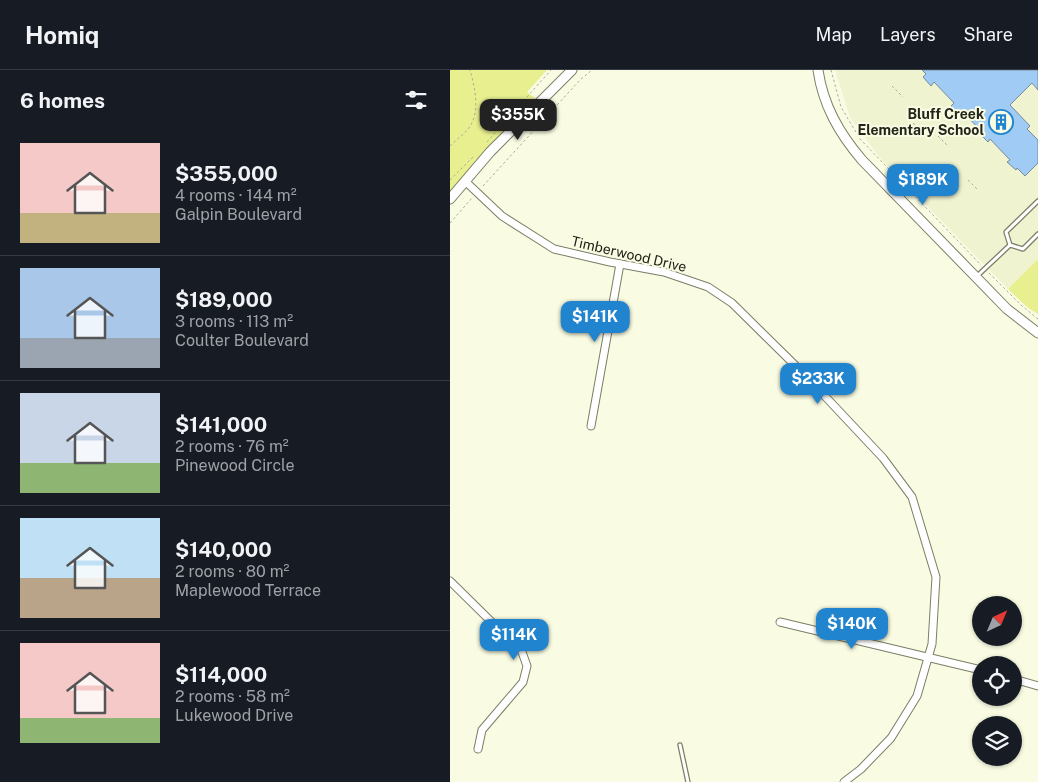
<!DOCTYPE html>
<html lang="en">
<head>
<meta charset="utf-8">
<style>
  :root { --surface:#171b24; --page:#242831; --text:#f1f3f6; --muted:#9ea1a6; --line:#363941; --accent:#2084cf }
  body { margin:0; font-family:"Public Sans",sans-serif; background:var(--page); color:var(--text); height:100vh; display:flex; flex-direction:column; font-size:19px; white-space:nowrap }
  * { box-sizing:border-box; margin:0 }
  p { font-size:16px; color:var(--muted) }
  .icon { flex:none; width:28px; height:28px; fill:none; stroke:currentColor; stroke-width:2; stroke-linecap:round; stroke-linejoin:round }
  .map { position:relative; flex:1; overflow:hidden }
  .drawer { display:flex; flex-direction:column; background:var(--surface); width:450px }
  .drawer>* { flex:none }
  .needle { width:32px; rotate:44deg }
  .buttons { position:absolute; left:522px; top:526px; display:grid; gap:10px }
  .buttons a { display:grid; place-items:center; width:50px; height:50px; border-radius:50%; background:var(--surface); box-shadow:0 1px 4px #0004; font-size:25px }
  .price { position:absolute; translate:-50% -42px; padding:0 11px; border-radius:10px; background:var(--accent); color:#fff; font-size:16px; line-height:32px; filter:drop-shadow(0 1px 2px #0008) }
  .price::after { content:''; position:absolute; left:50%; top:30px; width:15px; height:11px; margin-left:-8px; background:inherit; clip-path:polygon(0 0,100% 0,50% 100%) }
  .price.on { background:#222; color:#fff }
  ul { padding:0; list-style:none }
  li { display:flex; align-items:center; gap:15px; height:125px; padding:0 20px }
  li+li { border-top:1px solid var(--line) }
  li span { display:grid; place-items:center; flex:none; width:140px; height:100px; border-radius:0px; color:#555 }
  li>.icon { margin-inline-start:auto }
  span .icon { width:60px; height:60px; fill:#fffc; stroke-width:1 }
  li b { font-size:21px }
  h2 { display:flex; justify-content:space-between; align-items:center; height:60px; padding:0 20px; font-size:21px }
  header { display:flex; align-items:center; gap:30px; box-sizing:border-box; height:70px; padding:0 25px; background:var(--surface); border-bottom:1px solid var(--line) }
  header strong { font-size:24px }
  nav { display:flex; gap:28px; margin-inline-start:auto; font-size:18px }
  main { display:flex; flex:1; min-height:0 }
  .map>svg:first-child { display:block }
  .built { fill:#eff3d0 }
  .green { fill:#e7ef8f }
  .building { fill:#9fcbf5; stroke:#788b9d }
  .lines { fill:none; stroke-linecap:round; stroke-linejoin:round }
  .service-casing { stroke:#7b7e66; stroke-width:5.5 }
  .minor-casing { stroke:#7b7e66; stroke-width:9 }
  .tertiary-casing { stroke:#7b7e66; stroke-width:11 }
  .path { stroke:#abad99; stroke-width:1; stroke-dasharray:2.5 2.5; stroke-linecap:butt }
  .service { stroke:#fff; stroke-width:3 }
  .minor { stroke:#fff; stroke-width:7 }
  .tertiary { stroke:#fff; stroke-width:9 }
  .labels { text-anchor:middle; stroke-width:4; stroke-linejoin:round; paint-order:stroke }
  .poi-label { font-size:14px; font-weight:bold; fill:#23241a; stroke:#f9fce2; text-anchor:end }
  .street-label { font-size:14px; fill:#23241a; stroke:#f9fce2 }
</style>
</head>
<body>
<header>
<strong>Homiq</strong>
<nav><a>Map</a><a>Layers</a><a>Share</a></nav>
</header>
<main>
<section class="drawer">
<h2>6 homes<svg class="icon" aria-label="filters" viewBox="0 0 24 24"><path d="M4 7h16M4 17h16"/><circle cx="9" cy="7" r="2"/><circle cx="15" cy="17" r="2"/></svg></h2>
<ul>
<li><span style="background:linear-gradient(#f6c9c9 70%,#c2b280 0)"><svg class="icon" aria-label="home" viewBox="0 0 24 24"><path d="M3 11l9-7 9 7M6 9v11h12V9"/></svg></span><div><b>$355,000</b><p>4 rooms · 144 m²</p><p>Galpin Boulevard</p></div></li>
<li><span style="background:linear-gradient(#a9c7e8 70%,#9aa5b1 0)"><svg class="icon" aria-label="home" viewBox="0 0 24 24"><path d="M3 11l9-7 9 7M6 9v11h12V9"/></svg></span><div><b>$189,000</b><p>3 rooms · 113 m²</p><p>Coulter Boulevard</p></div></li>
<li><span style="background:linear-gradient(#c9d6e8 70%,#8fb573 0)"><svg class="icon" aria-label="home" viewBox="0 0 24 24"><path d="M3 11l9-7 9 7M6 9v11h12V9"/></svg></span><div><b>$141,000</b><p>2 rooms · 76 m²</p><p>Pinewood Circle</p></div></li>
<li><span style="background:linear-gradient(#bfe0f5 60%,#b9a48a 0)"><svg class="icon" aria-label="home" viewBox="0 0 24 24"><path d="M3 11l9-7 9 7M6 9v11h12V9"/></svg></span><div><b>$140,000</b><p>2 rooms · 80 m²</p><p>Maplewood Terrace</p></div></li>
<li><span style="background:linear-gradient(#f6c9c9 75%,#8fb573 0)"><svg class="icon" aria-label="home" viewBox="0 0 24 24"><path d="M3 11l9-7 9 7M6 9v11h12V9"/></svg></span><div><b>$114,000</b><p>2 rooms · 58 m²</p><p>Lukewood Drive</p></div></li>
</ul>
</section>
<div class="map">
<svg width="588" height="712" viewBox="0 0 588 712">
  <rect width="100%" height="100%" fill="#f9fce2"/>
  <polygon class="built" points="385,0 588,0 588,189 558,219 430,88 400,47"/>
  <g class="green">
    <polygon points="0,0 97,0 77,22 90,32 0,129"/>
    <polygon points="588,189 588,244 578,238 558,219"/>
  </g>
  <polygon class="building" points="472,0 588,0 588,20 582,13 560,35 580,56 577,59 588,70 588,93 575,106 567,98 566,100 557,92 560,90 540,69 538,72 530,64 532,62 512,41 509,44 501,36 504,33 484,12 481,16 473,7 476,4"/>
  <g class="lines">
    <defs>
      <g id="service">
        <polyline points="560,175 556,162 588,131"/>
        <polyline points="560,175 573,179 588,164"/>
        <polyline points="526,207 560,175"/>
        <polyline points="230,675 238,712"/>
      </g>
      <g id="minor">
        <polyline points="15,111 52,146 104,179 160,192 214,202 258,217 282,233 356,306 433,388 462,427 486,507 482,574 467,626 441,668 411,699 394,712"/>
        <polyline points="141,356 170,194"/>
        <polyline points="0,511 72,582 77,596 73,612 32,660 28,679"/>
        <polyline points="330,552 531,600"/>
        <polyline points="564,609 588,616"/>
      </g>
      <g id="tertiary">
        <path d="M368,0C373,35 389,63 412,90L557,239L588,263"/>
        <polyline points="0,129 40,82 122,0"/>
      </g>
    </defs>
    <use href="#service" class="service-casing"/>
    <use href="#minor" class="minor-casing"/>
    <use href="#tertiary" class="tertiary-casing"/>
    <g class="path">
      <polyline points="381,0 391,37 410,69 531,195"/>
      <polyline points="442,16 453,27"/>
      <polyline points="463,53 472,62"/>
      <polyline points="488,66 497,75"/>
      <polyline points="37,72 101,0"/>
      <path d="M0,76C6,70 13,65 18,59C31,43 25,18 20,0"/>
      <polyline points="0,110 24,86"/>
      <polyline points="518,110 527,119"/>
      <polyline points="33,116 130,10 142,0"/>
      <polyline points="0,153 22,128"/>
      <polyline points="539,203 571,235 588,249"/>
    </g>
    <use href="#service" class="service"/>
    <use href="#minor" class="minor"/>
    <use href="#tertiary" class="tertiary"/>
  </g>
  <defs>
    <symbol id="building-ring" viewBox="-11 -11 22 22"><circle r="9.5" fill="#f9fce2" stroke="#2084cf" stroke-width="1.5"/><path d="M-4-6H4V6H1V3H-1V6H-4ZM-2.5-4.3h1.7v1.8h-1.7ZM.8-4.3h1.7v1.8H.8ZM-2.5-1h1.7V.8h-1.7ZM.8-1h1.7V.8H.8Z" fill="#2084cf"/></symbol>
  </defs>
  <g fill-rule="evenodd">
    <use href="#building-ring" x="537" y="38" width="28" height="28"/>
  </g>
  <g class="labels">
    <g class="poi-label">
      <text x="534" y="49">Bluff Creek<tspan x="534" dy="16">Elementary School</tspan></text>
    </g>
    <g class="street-label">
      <text transform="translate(179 184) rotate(13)" y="5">Timberwood Drive</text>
    </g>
  </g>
</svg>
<div class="buttons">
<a><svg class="needle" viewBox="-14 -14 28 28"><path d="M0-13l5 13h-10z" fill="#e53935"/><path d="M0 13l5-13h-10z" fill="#9ea1a6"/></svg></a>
<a><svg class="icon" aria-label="locate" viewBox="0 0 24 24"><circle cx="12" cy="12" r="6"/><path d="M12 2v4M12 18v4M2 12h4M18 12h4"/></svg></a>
<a><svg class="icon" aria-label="layers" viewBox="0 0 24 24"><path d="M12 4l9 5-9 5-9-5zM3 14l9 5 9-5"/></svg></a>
</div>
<b class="price on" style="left:68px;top:71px">$355K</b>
<b class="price" style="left:473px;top:136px">$189K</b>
<b class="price" style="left:145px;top:273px">$141K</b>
<b class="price" style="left:368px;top:335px">$233K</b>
<b class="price" style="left:402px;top:580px">$140K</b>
<b class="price" style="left:64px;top:591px">$114K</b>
</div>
</main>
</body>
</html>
